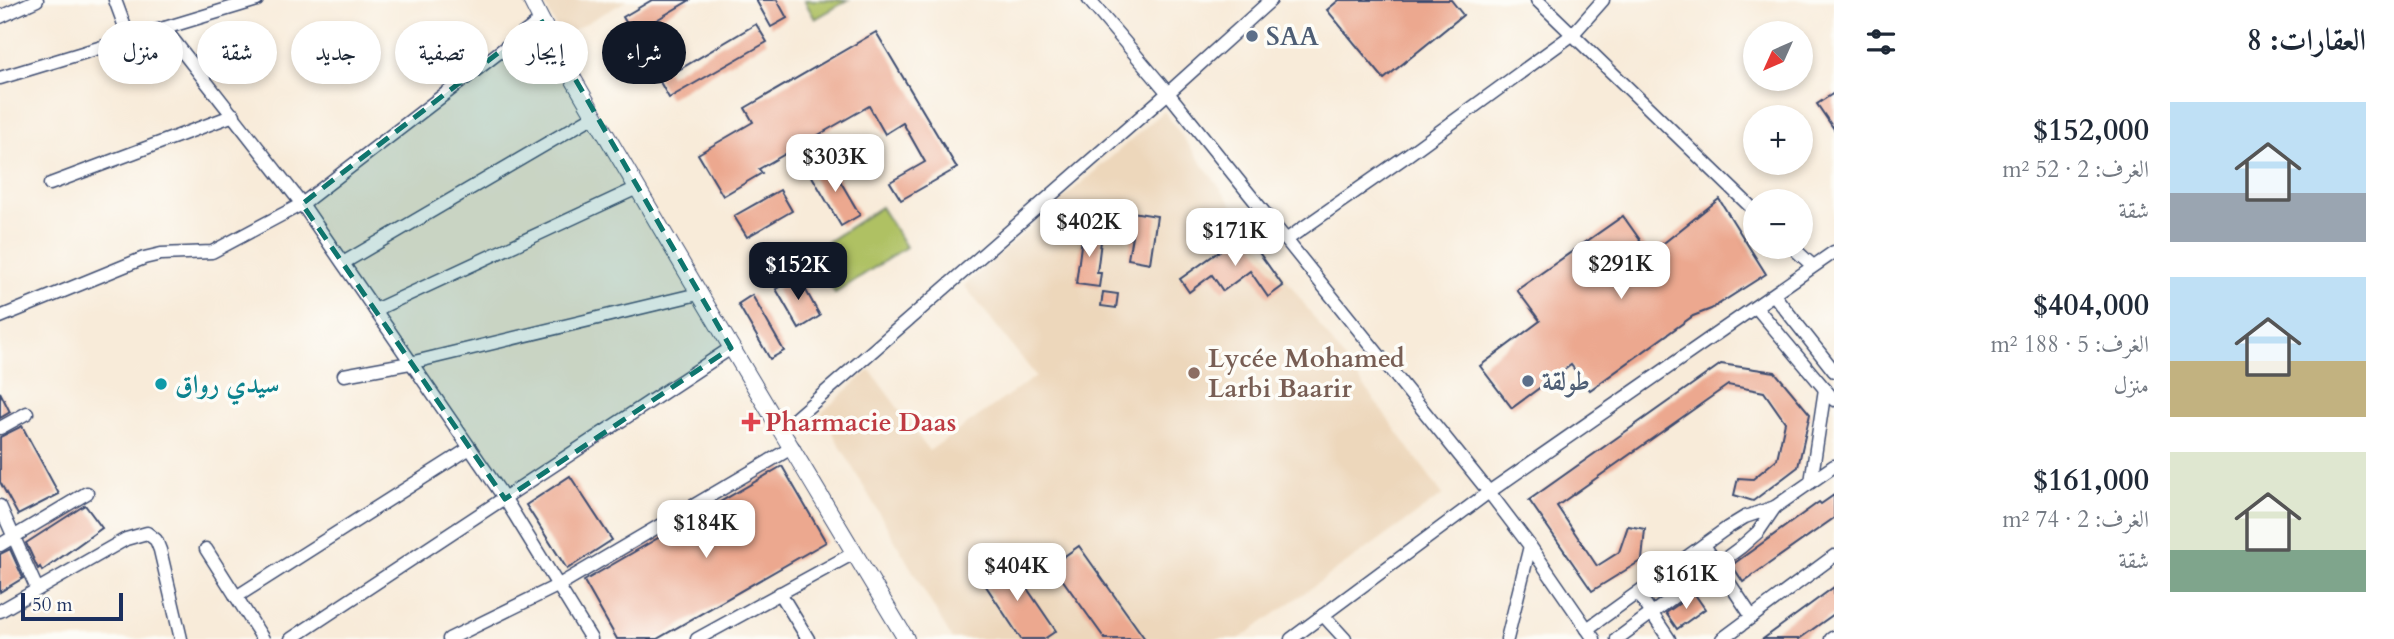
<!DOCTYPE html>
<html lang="ar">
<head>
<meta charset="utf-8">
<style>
  :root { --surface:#fff; --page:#f6f6f7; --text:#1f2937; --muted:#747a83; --accent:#111827 }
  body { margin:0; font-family:Cardo,Amiri,serif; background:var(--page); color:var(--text); direction:rtl; height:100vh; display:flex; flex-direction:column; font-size:26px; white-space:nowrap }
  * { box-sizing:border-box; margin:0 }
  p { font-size:23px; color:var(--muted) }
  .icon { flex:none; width:38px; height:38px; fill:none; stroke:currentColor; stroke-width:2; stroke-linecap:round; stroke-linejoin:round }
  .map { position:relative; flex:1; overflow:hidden; direction:ltr }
  .details { display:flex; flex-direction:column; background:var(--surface); width:560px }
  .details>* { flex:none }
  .guide { position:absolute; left:21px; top:21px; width:665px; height:63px; direction:rtl; display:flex; gap:14px }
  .needle { width:46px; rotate:225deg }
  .fabs { position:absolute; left:1743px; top:21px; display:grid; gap:14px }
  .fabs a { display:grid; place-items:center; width:70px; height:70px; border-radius:50%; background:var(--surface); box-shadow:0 4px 10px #0003; font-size:35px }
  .scale { position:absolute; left:21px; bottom:18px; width:102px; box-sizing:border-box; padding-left:7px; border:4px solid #1b2f5e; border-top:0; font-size:19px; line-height:24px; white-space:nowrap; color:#1b2f5e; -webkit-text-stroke:5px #fdfcf7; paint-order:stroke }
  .price { position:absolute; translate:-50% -60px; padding:0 16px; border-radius:14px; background:#fff; color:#222; font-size:23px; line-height:46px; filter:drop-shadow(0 2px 4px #0008) }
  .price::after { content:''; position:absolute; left:50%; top:42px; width:21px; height:16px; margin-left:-10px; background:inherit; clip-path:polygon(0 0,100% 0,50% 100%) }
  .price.current { background:var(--accent); color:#fff }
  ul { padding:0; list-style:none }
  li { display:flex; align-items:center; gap:21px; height:175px; padding:0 28px }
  li span { display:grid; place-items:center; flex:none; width:196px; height:140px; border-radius:0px; color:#555 }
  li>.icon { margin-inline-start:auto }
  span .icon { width:84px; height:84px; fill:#fffc; stroke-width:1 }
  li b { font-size:30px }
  h2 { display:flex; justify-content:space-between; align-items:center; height:84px; padding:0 28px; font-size:30px }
  .chip { padding:0 24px; border-radius:32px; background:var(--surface); box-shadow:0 4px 10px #0003; font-size:24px; line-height:63px }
  .chip.current { background:var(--accent); color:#fff }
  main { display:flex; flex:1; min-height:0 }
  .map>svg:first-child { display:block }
  .built { fill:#edd7bb }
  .green { fill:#afc164; stroke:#657861; stroke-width:2 }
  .building { fill:#eca88f }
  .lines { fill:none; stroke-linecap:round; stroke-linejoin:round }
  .minor-casing { stroke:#3c4b70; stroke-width:15 }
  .tertiary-casing { stroke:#3c4b70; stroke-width:18 }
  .minor { stroke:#fff; stroke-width:12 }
  .tertiary { stroke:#fff; stroke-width:16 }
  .marked { fill:#0f766e; fill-opacity:0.2; stroke:#0f766e; stroke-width:5; stroke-dasharray:14 9; stroke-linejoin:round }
  .service-dot { fill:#5c6f8a; stroke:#fdfcf7; stroke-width:2.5 }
  .education-dot { fill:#8d6e63; stroke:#fdfcf7; stroke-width:2.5 }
  .culture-dot { fill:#0f9aa8; stroke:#fdfcf7; stroke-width:2.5 }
  .health-dot { fill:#e0444e; stroke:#fdfcf7; stroke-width:2.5 }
  .labels { text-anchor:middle; stroke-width:7; stroke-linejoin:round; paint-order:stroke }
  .service-label { font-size:26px; font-weight:bold; fill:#4e5e75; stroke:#fdfcf7; text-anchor:start }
  .education-label { font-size:26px; font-weight:bold; fill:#785e54; stroke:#fdfcf7; text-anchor:start }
  .culture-label { font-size:26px; font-weight:bold; fill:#0d838f; stroke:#fdfcf7; text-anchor:start }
  .health-label { font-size:26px; font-weight:bold; fill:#be3a42; stroke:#fdfcf7; text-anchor:start }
</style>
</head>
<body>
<main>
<section class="details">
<h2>العقارات: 8<svg class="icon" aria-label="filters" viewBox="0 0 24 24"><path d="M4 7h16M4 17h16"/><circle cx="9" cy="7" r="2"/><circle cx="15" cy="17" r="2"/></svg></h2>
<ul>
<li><span style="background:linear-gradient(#bfe0f5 65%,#9aa5b1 0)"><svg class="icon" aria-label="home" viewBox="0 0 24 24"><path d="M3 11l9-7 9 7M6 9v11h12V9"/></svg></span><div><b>$152,000</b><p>الغرف: 2 · 52 m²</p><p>شقة</p></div></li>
<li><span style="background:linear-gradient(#bfe0f5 60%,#c2b280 0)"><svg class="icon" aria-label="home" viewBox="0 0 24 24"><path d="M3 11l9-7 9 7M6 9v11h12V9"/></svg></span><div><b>$404,000</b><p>الغرف: 5 · 188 m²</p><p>منزل</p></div></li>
<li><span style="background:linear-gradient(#dfe7d0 70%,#7fa58c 0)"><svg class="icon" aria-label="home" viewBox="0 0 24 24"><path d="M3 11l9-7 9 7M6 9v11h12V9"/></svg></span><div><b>$161,000</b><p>الغرف: 2 · 74 m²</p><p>شقة</p></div></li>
</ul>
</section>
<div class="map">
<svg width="1834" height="639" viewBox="0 0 1834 639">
  <rect width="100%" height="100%" fill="#fdfcf7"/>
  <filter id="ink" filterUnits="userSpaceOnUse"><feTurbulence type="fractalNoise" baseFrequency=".0143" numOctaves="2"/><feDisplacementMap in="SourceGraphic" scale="14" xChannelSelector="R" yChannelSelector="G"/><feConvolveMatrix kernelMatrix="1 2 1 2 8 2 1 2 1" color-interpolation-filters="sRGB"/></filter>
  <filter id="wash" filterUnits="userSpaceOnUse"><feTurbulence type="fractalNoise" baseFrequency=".00686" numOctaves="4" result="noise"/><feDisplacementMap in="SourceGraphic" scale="28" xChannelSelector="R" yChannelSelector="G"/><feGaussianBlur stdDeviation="1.57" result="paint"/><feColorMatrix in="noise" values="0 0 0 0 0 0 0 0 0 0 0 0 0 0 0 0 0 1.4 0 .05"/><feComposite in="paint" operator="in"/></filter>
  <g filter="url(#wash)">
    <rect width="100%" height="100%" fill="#f8ebd9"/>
    <g class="built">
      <polygon points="543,0 628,0 561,37"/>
      <polygon points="1164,111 1443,495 1239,639 952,639 821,413 870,370 929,451 1036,376 964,285"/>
    </g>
    <g class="green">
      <polygon points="804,0 848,0 815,19"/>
      <polygon points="881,207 906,247 835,293 809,254"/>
    </g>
    <g id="blocks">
      <g class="building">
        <polygon points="652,0 690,0 643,28 670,75 756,24 767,42 669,98 655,73 649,77 630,45 637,41 623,17"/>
        <polygon points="756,0 777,0 787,18 771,27"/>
        <polygon points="1339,0 1451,0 1463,15 1384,79 1327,10"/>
        <polygon points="876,32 957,168 901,200 890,182 925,162 903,123 885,134 869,106 759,169 762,173 723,196 698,154 753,122 745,108"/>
        <polygon points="1834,93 1834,129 1817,104"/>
        <polygon points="829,162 860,215 841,226 810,173"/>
        <polygon points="780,190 792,211 747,237 734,216"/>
        <polygon points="1719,199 1766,274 1711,309 1693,316 1590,390 1571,365 1512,408 1480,366 1540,321 1517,290 1623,216 1650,254"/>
        <polygon points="1132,212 1157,216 1150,263 1128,259 1133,230 1130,229"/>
        <polygon points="1083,230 1102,233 1097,273 1101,273 1099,287 1076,284"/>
        <polygon points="1245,233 1283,286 1268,297 1250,271 1223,291 1212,275 1189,292 1180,279"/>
        <polygon points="798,276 820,316 799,329 776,289"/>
        <polygon points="1103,292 1118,294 1116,308 1101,306"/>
        <polygon points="752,295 784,351 770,359 738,304"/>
        <polygon points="1721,364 1775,372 1810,414 1798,467 1753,501 1734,495 1738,478 1753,479 1777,459 1785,422 1764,392 1728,385 1557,506 1597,566 1619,552 1628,526 1645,529 1642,560 1592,591 1529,500"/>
        <polygon points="0,392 10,412 0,418"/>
        <polygon points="22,426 59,494 18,515 0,482 0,437"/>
        <polygon points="782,466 826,542 657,639 617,639 584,581"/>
        <polygon points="570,476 612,540 567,569 526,505"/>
        <polygon points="1834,495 1834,518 1743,582 1732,565 1819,502 1821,504"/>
        <polygon points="85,505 102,528 42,571 40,567 38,569 26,543"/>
        <polygon points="1079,546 1145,639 1105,639 1052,565"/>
        <polygon points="10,549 23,578 0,592 0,554"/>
        <polygon points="1007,559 1056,631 1044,639 1021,639 980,577"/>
        <polygon points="1834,587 1834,614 1799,639 1763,639"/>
        <polygon points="1694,593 1705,609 1677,629 1666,613"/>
      </g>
    </g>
  </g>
  <g filter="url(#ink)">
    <use href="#blocks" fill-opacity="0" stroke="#3c4b70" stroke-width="2"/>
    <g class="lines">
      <defs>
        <g id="minor">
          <polyline points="115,0 129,38"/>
          <polyline points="1089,0 1168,93 1489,492 1530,546 1594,639"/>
          <polyline points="1537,0 1755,211"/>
          <polyline points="0,17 37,0"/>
          <polyline points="164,28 302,204 505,499 591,639"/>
          <polyline points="0,78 257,0"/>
          <polyline points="50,184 234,115"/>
          <polyline points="1286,240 1409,154 1572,35 1603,0"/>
          <polyline points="1792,247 1813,266"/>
          <polyline points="343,263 594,116"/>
          <polyline points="1774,295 1834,371"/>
          <polyline points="1756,307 1834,400"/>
          <polyline points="375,310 637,188"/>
          <polyline points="0,317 144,258 161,254 212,252 302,204 541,20"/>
          <polyline points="344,375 410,363 698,294"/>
          <polyline points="0,428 27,413"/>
          <polyline points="782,430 1168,93 1271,0"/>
          <polyline points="1811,482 1825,389"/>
          <polyline points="0,506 37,589"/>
          <polyline points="0,545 87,493"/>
          <polyline points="1704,545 1752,617"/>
          <polyline points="206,549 263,639"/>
          <polyline points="780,593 808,639"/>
          <polyline points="1638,593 1669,639"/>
          <polyline points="236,597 470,448"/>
          <polyline points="0,611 126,539 147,533 156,540 160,550 181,639"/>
          <polyline points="1323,615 1345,639"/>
          <polyline points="1587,629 1727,528 1745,517 1775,507 1834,466"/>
          <polyline points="291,639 731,348"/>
          <polyline points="449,639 559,585 793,447"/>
          <polyline points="697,639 854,553"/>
          <polyline points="1291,639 1489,492 1834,252"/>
          <polyline points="1507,639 1530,546"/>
          <polyline points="1617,639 1741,547 1758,532 1775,507"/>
          <polyline points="1722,639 1834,556"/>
          <polyline points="1831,639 1834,637"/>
        </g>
        <path id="tertiary" d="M531,0C563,65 601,126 638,189C726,340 816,489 906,639"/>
      </defs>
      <use href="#minor" class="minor-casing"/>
      <use href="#tertiary" class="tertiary-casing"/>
      <use href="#minor" class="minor"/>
      <use href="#tertiary" class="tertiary"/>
    </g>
  </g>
  <path class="marked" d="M541,20L731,348L505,499L302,204Z"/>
  <g class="service-dot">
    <circle cx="1252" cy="36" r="7"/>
    <circle cx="1528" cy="381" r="7"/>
  </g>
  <circle class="education-dot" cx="1194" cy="373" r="7"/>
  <circle class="culture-dot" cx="161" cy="384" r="7"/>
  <path class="health-dot" d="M747.5 411.5h7v7h7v7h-7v7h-7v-7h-7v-7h7z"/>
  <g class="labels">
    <g class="service-label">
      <text x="1266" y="45">SAA</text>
      <text x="1542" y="390">طولقة</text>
    </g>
    <g class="education-label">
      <text x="1208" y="367">Lycée Mohamed<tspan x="1208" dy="30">Larbi Baarir</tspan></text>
    </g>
    <g class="culture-label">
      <text x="175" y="393">سيدي رواق</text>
    </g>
    <g class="health-label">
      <text x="765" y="431">Pharmacie Daas</text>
    </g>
  </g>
</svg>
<div class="fabs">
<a><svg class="needle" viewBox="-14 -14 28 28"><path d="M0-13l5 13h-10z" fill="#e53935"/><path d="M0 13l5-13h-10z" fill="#747a83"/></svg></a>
<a>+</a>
<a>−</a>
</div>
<div class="scale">50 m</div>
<b class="price" style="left:835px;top:194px">$303K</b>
<b class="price" style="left:1089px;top:259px">$402K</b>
<b class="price" style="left:1235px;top:268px">$171K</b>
<b class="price" style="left:1621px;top:301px">$291K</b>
<b class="price current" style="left:798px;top:302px">$152K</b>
<b class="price" style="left:706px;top:560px">$184K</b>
<b class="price" style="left:1017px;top:603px">$404K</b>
<b class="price" style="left:1686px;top:611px">$161K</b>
<div class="guide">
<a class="chip current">شراء</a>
<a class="chip">إيجار</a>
<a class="chip">تصفية</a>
<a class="chip">جديد</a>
<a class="chip">شقة</a>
<a class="chip">منزل</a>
</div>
</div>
</main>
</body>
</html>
